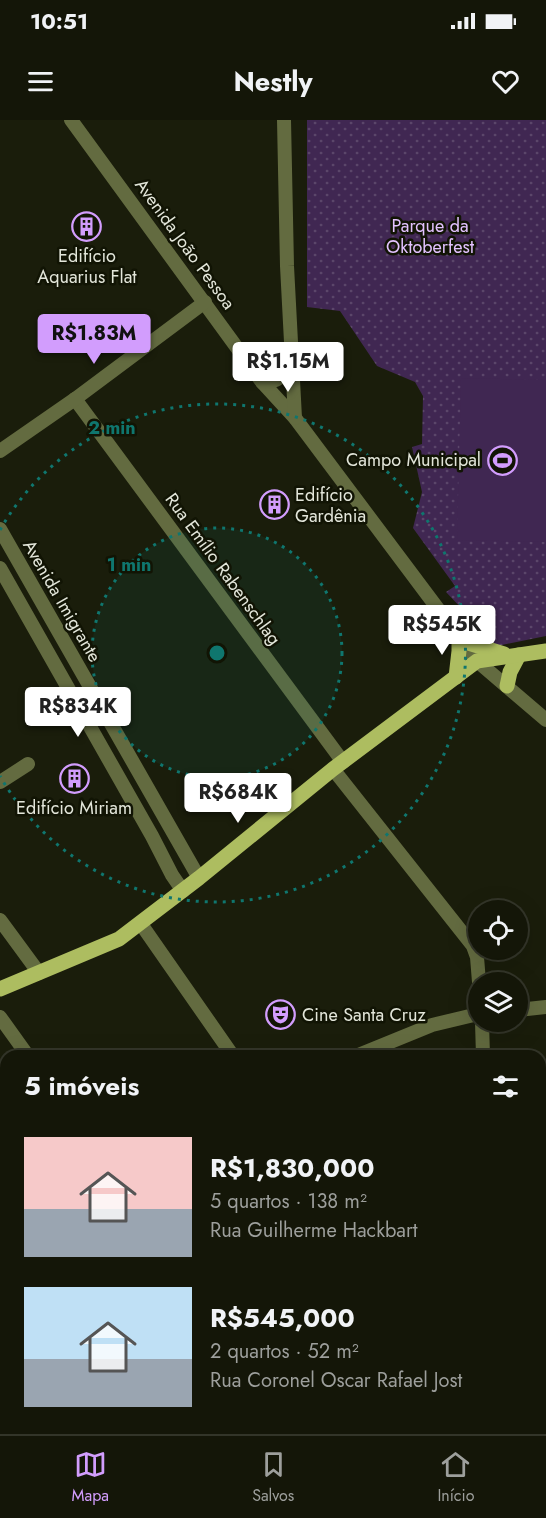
<!DOCTYPE html>
<html lang="pt">
<head>
<meta charset="utf-8">
<style>
  :root { --surface:#141608; --page:#1d1f12; --text:#f1f3f6; --muted:#9d9f9c; --line:#333529; --accent:#d29dfd }
  body { margin:0; font-family:Jost,sans-serif; background:var(--page); color:var(--text); height:100vh; display:flex; flex-direction:column; font-size:22px; white-space:nowrap }
  * { box-sizing:border-box; margin:0 }
  p { font-size:20px; color:var(--muted) }
  .icon { flex:none; width:33px; height:33px; fill:none; stroke:currentColor; stroke-width:2; stroke-linecap:round; stroke-linejoin:round }
  .map { position:relative; flex:1; overflow:hidden }
  .sheet { position:absolute; left:0px; top:930px; width:546px; height:384px; display:flex; flex-direction:column; background:var(--surface); border-radius:18px 18px 0 0; box-shadow:0 6px 24px #0002,0 0 0 2px var(--line) }
  .sheet>* { flex:none }
  .fabs { position:absolute; left:468px; top:780px; display:grid; gap:12px }
  .fabs a { display:grid; place-items:center; width:60px; height:60px; border-radius:50%; background:var(--surface); box-shadow:0 6px 24px #0002,0 0 0 2px var(--line); font-size:30px }
  .price { position:absolute; translate:-50% -51px; padding:0 14px; border-radius:6px; background:#fff; color:#222; font-size:20px; line-height:39px; filter:drop-shadow(0 2px 3px #0008) }
  .price::after { content:''; position:absolute; left:50%; top:36px; width:18px; height:14px; margin-left:-9px; background:inherit; clip-path:polygon(0 0,100% 0,50% 100%) }
  .price.active { background:var(--accent); color:#111 }
  ul { padding:0; list-style:none }
  li { display:flex; align-items:center; gap:18px; height:150px; padding:0 24px }
  li span { display:grid; place-items:center; flex:none; width:168px; height:120px; border-radius:0px; color:#555 }
  li>.icon { margin-inline-start:auto }
  span .icon { width:72px; height:72px; fill:#fffc; stroke-width:1 }
  li b { font-size:26px }
  h2 { display:flex; justify-content:space-between; align-items:center; height:72px; padding:0 24px; font-size:26px }
  .status { display:flex; justify-content:space-between; align-items:center; height:42px; padding:0 30px; background:var(--surface); direction:ltr }
  .status svg { height:16px; fill:currentColor }
  header { display:flex; justify-content:space-between; align-items:center; height:78px; padding:0 24px; background:var(--surface); font-size:27px; font-weight:700 }
  .tab-bar { display:flex; justify-content:space-around; align-items:center; height:84px; border-top:2px solid var(--line); background:var(--surface); font-size:16px; color:var(--muted) }
  .tab-bar a { display:grid; justify-items:center; gap:3px }
  .tab-bar .active { color:var(--accent) }
  .map>svg:first-child { display:block }
  .park { fill:url(#park-dots) }
  .pitch { fill:#402752 }
  .lines { fill:none; stroke-linecap:round; stroke-linejoin:round }
  .minor { stroke:#636b40; stroke-width:14 }
  .major { stroke:#adbd60; stroke-width:15 }
  .ring { fill:none; stroke:#0f766e; stroke-width:3; stroke-dasharray:3 6 }
  .labels { text-anchor:middle; stroke-width:5; stroke-linejoin:round; paint-order:stroke }
  .park-label { font-size:18px; fill:#e3c2ff; stroke:#111404 }
  .street-label { font-size:18px; fill:#e3e6da; stroke:#111404 }
  .poi-label { font-size:18px; fill:#e3e6da; stroke:#111404 }
  .centre { fill:#0f766e; stroke:#111404; stroke-width:3 }
  .ring-label { font-size:18px; text-anchor:middle; font-weight:bold; fill:#0f766e; stroke:#111404; stroke-width:5; stroke-linejoin:round; paint-order:stroke }
</style>
</head>
<body>
<div class="status"><b>10:51</b><svg viewBox="0 0 49 12"><path d="M0 12V9h3v3zM5 12V6h3v6zM10 12V3h3v9zM15 12V0h3v12zM26 1h20v11H26zM47 4h2v5h-2z"/></svg></div>
<header><svg class="icon" aria-label="menu" viewBox="0 0 24 24"><path d="M4 6h16M4 12h16M4 18h16"/></svg>Nestly<svg class="icon" aria-label="heart" viewBox="0 0 24 24"><path d="M12 20l-8-8c-3-5 5-10 8-4 3-6 11-1 8 4z"/></svg></header>
<div class="map">
<svg width="546" height="1314" viewBox="0 0 546 1314">
  <defs>
    <pattern id="park-dots" width="8" height="8" patternUnits="userSpaceOnUse" patternTransform="scale(1.5)"><rect width="8" height="8" fill="#402752"/><path d="M2 2h.1M6 6h.1" fill="none" stroke="#5b466a" stroke-width="1.8" stroke-linecap="round"/></pattern>
  </defs>
  <rect width="100%" height="100%" fill="#1a1d0b"/>
  <polygon class="park" points="307,0 546,0 546,516 497,526 446,472 455,466 413,408 422,372 412,327 422,324 423,276 415,262 377,246 340,191 307,187"/>
  <polygon class="pitch" points="461,258 546,260 546,422 457,420"/>
  <g class="lines">
    <g class="minor">
      <polyline points="71,0 262,262 295,298 477,541 546,600"/>
      <polyline points="284,0 287,146 295,298"/>
      <path d="M262,262C278,263 284,256 291,243"/>
      <polyline points="75,279 343,642"/>
      <polyline points="0,331 75,279 205,182"/>
      <polyline points="0,409 199,758"/>
      <polyline points="0,448 152,716 172,755 183,771"/>
      <polyline points="333,649 473,826 477,837 479,862"/>
      <polyline points="0,662 28,644"/>
      <polyline points="0,800 39,853"/>
      <polyline points="141,804 233,936"/>
      <polyline points="518,890 546,887"/>
      <polyline points="0,897 28,936"/>
      <polyline points="482,902 483,936"/>
      <polyline points="356,936 432,905 478,894"/>
      <polyline points="0,1064 6,1062"/>
      <polyline points="540,1094 546,1094"/>
      <polyline points="0,1146 6,1154"/>
      <polyline points="0,1190 6,1189"/>
      <polyline points="50,1308 51,1314"/>
      <polyline points="272,1314 273,1308"/>
      <polyline points="478,1314 478,1308"/>
    </g>
    <g class="major">
      <polyline points="462,521 504,534"/>
      <polyline points="456,557 459,531 459,516"/>
      <polyline points="507,566 510,552 519,535"/>
      <polyline points="0,869 119,819 199,758 333,649 477,541 546,531"/>
    </g>
  </g>
  <circle cx="217" cy="533" r="125" fill="#0f766e" fill-opacity=".12"/>
  <g class="ring">
    <circle cx="217" cy="533" r="125"/>
    <path d="M0 410A249 249 0 1 1 0 656"/>
  </g>
  <defs>
    <symbol id="building-ring" viewBox="-11 -11 22 22"><circle r="9.5" fill="#111404" stroke="#d29dfd" stroke-width="1.5"/><path d="M-4-6H4V6H1V3H-1V6H-4ZM-2.5-4.3h1.7v1.8h-1.7ZM.8-4.3h1.7v1.8H.8ZM-2.5-1h1.7V.8h-1.7ZM.8-1h1.7V.8H.8Z" fill="#d29dfd"/></symbol>
    <symbol id="stadium-ring" viewBox="-11 -11 22 22"><circle r="9.5" fill="#111404" stroke="#d29dfd" stroke-width="1.5"/><path d="M0-5a6.5 5 0 1 0 0 10a6.5 5 0 1 0 0-10ZM-3.5-1.8h7v3.6h-7Z" fill="#d29dfd"/></symbol>
    <symbol id="theatre-ring" viewBox="-11 -11 22 22"><circle r="9.5" fill="#111404" stroke="#d29dfd" stroke-width="1.5"/><path d="M-5-5.5Q0-4 5-5.5V0Q5 5 0 6Q-5 5-5 0ZM-3.3-2.5H-1v1.5H-3.3ZM1-2.5H3.3v1.5H1ZM-2.8 1Q0 5.5 2.8 1Z" fill="#d29dfd"/></symbol>
  </defs>
  <g fill-rule="evenodd">
    <use href="#building-ring" x="70" y="90" width="33" height="33"/>
    <use href="#stadium-ring" x="486" y="324" width="33" height="33"/>
    <use href="#building-ring" x="258" y="368" width="33" height="33"/>
    <use href="#building-ring" x="58" y="642" width="33" height="33"/>
    <use href="#theatre-ring" x="264" y="878" width="33" height="33"/>
  </g>
  <g class="labels">
    <g class="park-label">
      <text x="430" y="112">Parque da<tspan x="430" dy="21">Oktoberfest</tspan></text>
    </g>
    <g class="street-label">
      <text transform="translate(185 124) rotate(54)" y="6">Avenida João Pessoa</text>
      <text transform="translate(223 449) rotate(54)" y="6">Rua Emílio Rabenschlag</text>
      <text transform="translate(62 481) rotate(60)" y="6">Avenida Imigrante</text>
    </g>
    <g class="poi-label">
      <text x="87" y="142">Edifício<tspan x="87" dy="21">Aquarius Flat</tspan></text>
      <text x="481" y="346" text-anchor="end">Campo Municipal</text>
      <text x="295" y="381" text-anchor="start">Edifício<tspan x="295" dy="21">Gardênia</tspan></text>
      <text x="74" y="694">Edifício Miriam</text>
      <text x="302" y="901" text-anchor="start">Cine Santa Cruz</text>
    </g>
  </g>
  <circle cx="217" cy="533" r="9" class="centre"/>
  <g class="ring-label">
    <text x="112" y="314">2 min</text>
    <text x="129" y="451">1 min</text>
  </g>
</svg>
<div class="fabs">
<a><svg class="icon" aria-label="locate" viewBox="0 0 24 24"><circle cx="12" cy="12" r="6"/><path d="M12 2v4M12 18v4M2 12h4M18 12h4"/></svg></a>
<a><svg class="icon" aria-label="layers" viewBox="0 0 24 24"><path d="M12 4l9 5-9 5-9-5zM3 14l9 5 9-5"/></svg></a>
</div>
<b class="price active" style="left:94px;top:245px">R$1.83M</b>
<b class="price" style="left:288px;top:273px">R$1.15M</b>
<b class="price" style="left:442px;top:536px">R$545K</b>
<b class="price" style="left:78px;top:618px">R$834K</b>
<b class="price" style="left:238px;top:704px">R$684K</b>
<section class="sheet">
<h2>5 imóveis<svg class="icon" aria-label="filters" viewBox="0 0 24 24"><path d="M4 7h16M4 17h16"/><circle cx="9" cy="7" r="2"/><circle cx="15" cy="17" r="2"/></svg></h2>
<ul>
<li><span style="background:linear-gradient(#f6c9c9 60%,#9aa5b1 0)"><svg class="icon" aria-label="home" viewBox="0 0 24 24"><path d="M3 11l9-7 9 7M6 9v11h12V9"/></svg></span><div><b>R$1,830,000</b><p>5 quartos · 138 m²</p><p>Rua Guilherme Hackbart</p></div></li>
<li><span style="background:linear-gradient(#bfe0f5 60%,#9aa5b1 0)"><svg class="icon" aria-label="home" viewBox="0 0 24 24"><path d="M3 11l9-7 9 7M6 9v11h12V9"/></svg></span><div><b>R$545,000</b><p>2 quartos · 52 m²</p><p>Rua Coronel Oscar Rafael Jost</p></div></li>
</ul>
</section>
</div>
<nav class="tab-bar">
<a class="active"><svg class="icon" aria-label="map" viewBox="0 0 24 24"><path d="M3 6l6-2 6 2 6-2v14l-6 2-6-2-6 2zM9 4v14M15 6v14"/></svg>Mapa</a>
<a><svg class="icon" aria-label="saved" viewBox="0 0 24 24"><path d="M7 4h10v16l-5-4-5 4z"/></svg>Salvos</a>
<a><svg class="icon" aria-label="home" viewBox="0 0 24 24"><path d="M3 11l9-7 9 7M6 9v11h12V9"/></svg>Início</a>
</nav>
</body>
</html>
